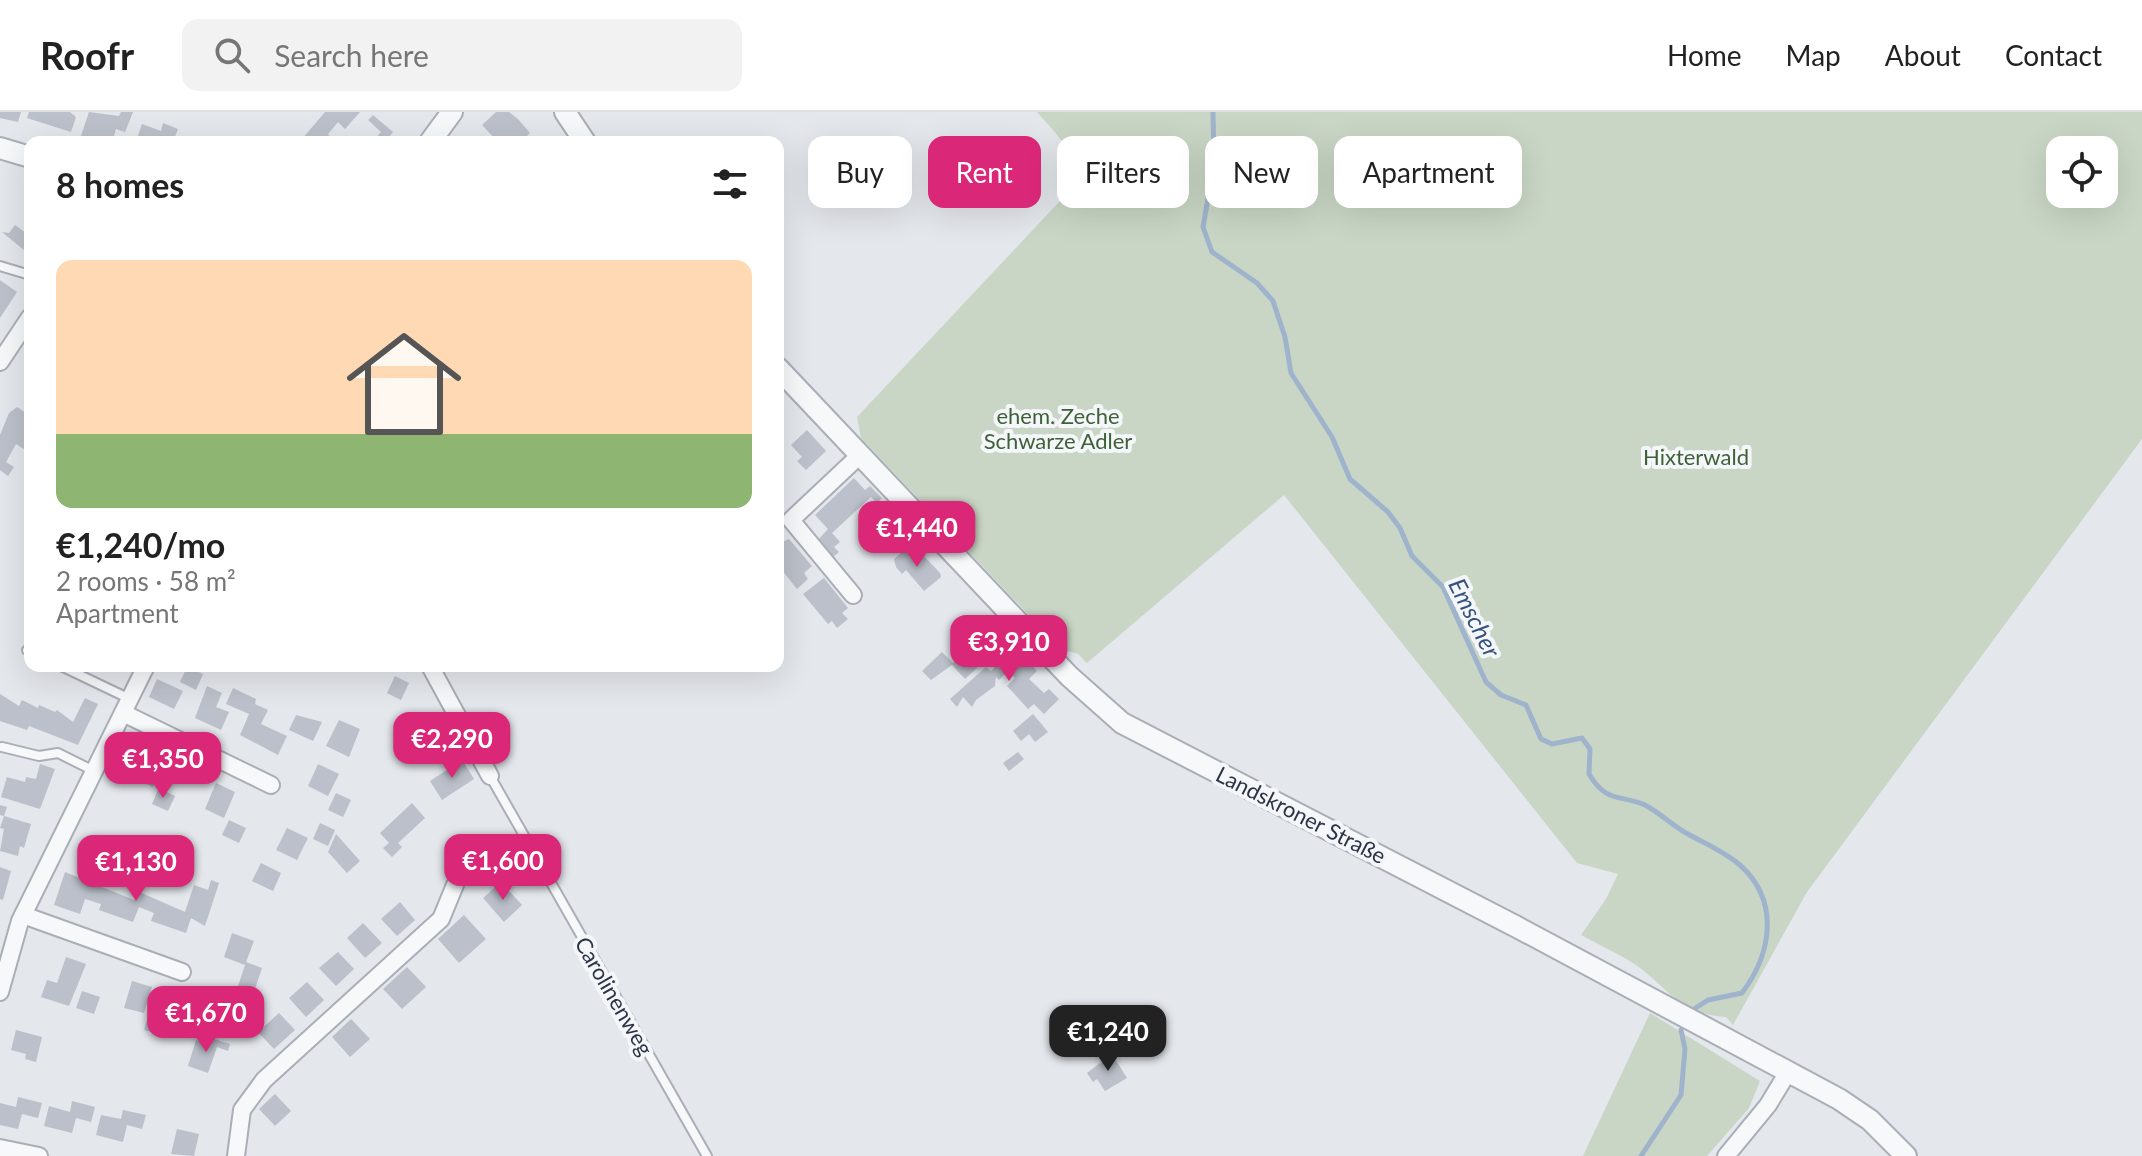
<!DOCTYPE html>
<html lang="en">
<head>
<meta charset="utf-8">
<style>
  :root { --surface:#fff; --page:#f2f2f2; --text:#222; --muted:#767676; --line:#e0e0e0; --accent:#db2777 }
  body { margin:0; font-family:Lato,sans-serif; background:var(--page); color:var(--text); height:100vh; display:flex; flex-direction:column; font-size:30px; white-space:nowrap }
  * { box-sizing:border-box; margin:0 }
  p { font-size:26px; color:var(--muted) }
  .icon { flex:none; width:44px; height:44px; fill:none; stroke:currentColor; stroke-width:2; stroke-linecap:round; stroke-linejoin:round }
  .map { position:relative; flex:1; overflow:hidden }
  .side { position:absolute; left:24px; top:24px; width:760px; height:536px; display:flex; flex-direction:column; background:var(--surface); border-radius:16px; box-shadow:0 8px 32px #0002 }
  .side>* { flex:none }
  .top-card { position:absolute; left:808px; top:24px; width:760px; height:72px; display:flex; gap:16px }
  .tools { position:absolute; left:2046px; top:24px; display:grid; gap:16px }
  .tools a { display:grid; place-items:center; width:72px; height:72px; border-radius:16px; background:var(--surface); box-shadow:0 8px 32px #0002; font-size:40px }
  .price { position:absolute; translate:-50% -68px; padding:0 18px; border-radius:16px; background:var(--accent); color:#fff; font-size:26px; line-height:52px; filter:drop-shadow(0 2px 4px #0008) }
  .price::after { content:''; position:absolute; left:50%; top:48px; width:24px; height:18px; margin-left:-12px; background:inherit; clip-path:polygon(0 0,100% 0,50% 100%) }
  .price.current { background:#222; color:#fff }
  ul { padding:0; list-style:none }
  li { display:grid; align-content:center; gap:16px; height:424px; padding:0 32px }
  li+li { border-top:2px solid var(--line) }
  li span { display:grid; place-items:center; height:248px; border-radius:16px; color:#555 }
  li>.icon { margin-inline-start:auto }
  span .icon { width:144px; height:144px; fill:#fffc; stroke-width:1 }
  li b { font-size:34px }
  h2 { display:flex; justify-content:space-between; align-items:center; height:96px; padding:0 32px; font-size:34px }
  .pill { padding:0 28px; border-radius:16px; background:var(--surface); box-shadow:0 8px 32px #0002; font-size:28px; line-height:72px }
  .pill.current { background:var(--accent); color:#fff }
  header { display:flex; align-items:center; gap:48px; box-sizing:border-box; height:112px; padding:0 40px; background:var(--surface); border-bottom:2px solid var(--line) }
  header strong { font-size:38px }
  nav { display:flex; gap:44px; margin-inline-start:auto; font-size:28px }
  .search { width:560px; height:72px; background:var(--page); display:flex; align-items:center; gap:20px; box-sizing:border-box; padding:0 28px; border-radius:16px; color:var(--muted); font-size:30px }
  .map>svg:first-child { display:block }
  .green { fill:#c9d6c5; fill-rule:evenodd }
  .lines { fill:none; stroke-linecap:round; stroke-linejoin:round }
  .stream { stroke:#9fb4cc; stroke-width:5 }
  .building { fill:#bbc0ca }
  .service-casing { stroke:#a9aeb7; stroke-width:12 }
  .minor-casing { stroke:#a9aeb7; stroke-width:20 }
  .tertiary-casing { stroke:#a9aeb7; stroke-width:24 }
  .service { stroke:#f7f8fa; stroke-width:8 }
  .minor { stroke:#f7f8fa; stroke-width:16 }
  .tertiary { stroke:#f7f8fa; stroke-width:20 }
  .labels { text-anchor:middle; stroke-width:8; stroke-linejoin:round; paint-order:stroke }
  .park-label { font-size:22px; fill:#3f6138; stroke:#f4f6f9 }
  .street-label { font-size:22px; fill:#2b3445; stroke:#f4f6f9 }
  .water-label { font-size:24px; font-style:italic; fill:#34527a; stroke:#f4f6f9 }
</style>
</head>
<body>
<header>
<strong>Roofr</strong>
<div class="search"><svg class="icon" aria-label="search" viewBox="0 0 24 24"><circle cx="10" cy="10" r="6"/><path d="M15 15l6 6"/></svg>Search here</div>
<nav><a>Home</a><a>Map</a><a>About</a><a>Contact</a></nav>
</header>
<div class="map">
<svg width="2142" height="1044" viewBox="0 0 2142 1044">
  <rect width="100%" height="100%" fill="#e4e7ec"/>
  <g class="green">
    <path d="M1037,0H2142V327L1807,780L1733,913L1726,905C1680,902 1669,877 1636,853C1619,842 1599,833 1581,823L1606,787L1618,762L1577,751L1284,383L1087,551L1078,542L1061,537L861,326L857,305L1075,73C1078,41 1057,23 1037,0ZM2060,38H2104V82H2060Z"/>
    <polygon points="1650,901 1760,969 1749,996 1707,1044 1583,1044"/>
  </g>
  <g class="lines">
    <g class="stream">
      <path d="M1213,0L1214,52L1203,115L1212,140L1257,171L1273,189L1285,225L1291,261L1332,325L1350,367L1388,400L1400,416L1412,444L1443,475L1486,570L1501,583L1526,593L1541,627L1552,632L1582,626L1590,637L1589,662C1607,692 1620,682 1645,693C1660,701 1672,713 1686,721C1704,731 1724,739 1740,753C1780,789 1772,841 1742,881L1708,888L1694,897"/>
      <polyline points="1641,1044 1681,983 1685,937 1681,918"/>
    </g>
  </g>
  <g class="building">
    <polygon points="0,0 21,0 18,10 0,6"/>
    <polygon points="29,0 70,0 76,5 71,20 27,6"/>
    <polygon points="89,0 119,4 121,0 133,0 125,20 116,17 112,30 87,30 80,27"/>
    <polygon points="325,0 360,0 345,17 338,10 328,22 334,30 305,30 302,27"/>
    <polygon points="496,0 509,0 518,7 530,21 524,27 527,30 496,28 482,13"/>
    <polygon points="373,3 393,20 388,26 393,30 372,30 381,20 368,8"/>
    <polygon points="163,11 178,17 173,30 136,30 142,12 161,19"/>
    <polygon points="15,113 26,121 30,119 30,143 2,120 9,121"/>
    <polygon points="0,168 17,180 0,206"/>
    <polygon points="17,295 26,301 30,299 30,341 16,332 6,350 14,355 8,364 0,358 0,323 9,301"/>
    <polygon points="807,318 826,339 806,358 797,349 802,345 791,333"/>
    <polygon points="854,366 865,378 870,374 882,386 877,391 871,385 832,421 840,430 834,435 839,440 833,445 818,428 828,417 815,403"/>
    <polygon points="890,411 904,428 890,441 872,426"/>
    <polygon points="789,427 812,454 804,461 808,467 797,477 778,453 778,432"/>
    <polygon points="908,435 919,447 923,443 940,461 941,465 924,479 906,458 902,462 896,455 894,447"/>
    <polygon points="824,466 848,496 842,501 848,507 837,516 832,509 828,512 803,482"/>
    <polygon points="979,519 996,538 965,567 952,553 931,568 922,559 942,540 953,551"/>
    <polygon points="1010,531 1037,559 1029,567 1044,581 1049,577 1059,587 1044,602 1034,592 1028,597 1007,574 1015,566 1008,559 999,568 996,565 995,574 976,588 972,595 963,585 957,595 950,587 986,555 991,559 1005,545 1000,540"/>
    <polygon points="187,555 203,562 196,578 180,570"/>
    <polygon points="395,564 409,571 401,588 387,581"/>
    <polygon points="157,567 183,579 174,597 149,585"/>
    <polygon points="207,574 222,581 216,595 229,600 221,618 195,606"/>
    <polygon points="233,576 256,587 255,592 268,598 261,612 287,624 278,643 240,623 249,602 226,592"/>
    <polygon points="0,582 19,594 22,588 38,596 39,593 55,600 57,598 73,610 85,586 98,592 78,633 29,614 27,618 0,609"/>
    <polygon points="1033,602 1048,620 1035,630 1029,622 1021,629 1013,619"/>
    <polygon points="296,603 322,610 313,629 289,618"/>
    <polygon points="339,608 360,617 349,645 326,634"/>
    <polygon points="146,640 165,649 153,675 134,666"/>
    <polygon points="1018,640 1024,647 1009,659 1003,651"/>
    <polygon points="462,648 474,667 442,688 430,669"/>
    <polygon points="40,652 55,657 40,697 1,685 7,665 25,670 26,665 36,667"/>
    <polygon points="318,652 339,662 328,684 308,674"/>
    <polygon points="216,671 235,680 224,706 205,697"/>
    <polygon points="159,676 175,684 168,699 152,692"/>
    <polygon points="336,681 351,688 343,705 328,698"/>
    <polygon points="412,691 425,706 398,731 402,735 392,745 383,736 389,731 380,721"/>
    <polygon points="0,693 7,695 4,704 31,712 24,736 20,734 18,744 0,739 4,717 0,716 4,704 0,703"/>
    <polygon points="229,708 246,716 239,731 222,723"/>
    <polygon points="320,711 335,718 328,734 313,727"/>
    <polygon points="287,716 308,726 297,748 276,738"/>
    <polygon points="336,722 360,749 347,761 328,740"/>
    <polygon points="261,751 281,761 273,779 252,769"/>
    <polygon points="0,755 11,759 3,788 0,787"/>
    <polygon points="65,760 134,788 137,779 185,800 194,773 208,778 211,768 219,771 205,814 191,806 186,821 151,809 154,801 139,795 133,810 99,798 101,792 85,787 80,802 54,793"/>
    <polygon points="501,770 522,793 504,810 483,786"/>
    <polygon points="400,790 415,808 397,824 381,807"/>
    <polygon points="464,803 486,827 459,851 438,827"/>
    <polygon points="363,811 382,831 365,846 347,826"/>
    <polygon points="232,821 254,829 246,850 262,856 248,898 232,892 245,853 224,845"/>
    <polygon points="338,840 354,857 336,874 319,856"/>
    <polygon points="66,845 86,852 69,894 41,885 47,868 57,871"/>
    <polygon points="407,855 426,875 402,897 383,877"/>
    <polygon points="132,869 152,875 144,901 124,896"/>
    <polygon points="307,870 324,888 306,905 289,886"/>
    <polygon points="82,879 100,885 94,902 76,896"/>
    <polygon points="209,889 231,897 223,921 201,914"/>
    <polygon points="279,901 295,918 274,937 258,920"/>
    <polygon points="149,902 167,907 162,923 144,918"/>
    <polygon points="351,907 370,927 350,945 332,925"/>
    <polygon points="16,918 42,925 36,950 25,947 26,942 11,938"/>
    <polygon points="208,925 230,932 228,939 217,935 208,961 188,954 196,928 206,932"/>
    <polygon points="1112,942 1127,966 1105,979 1097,967 1093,970 1087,961"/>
    <polygon points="275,982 291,999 275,1014 259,997"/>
    <polygon points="18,985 42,991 38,1006 22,1002 18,1017 0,1013 0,991 16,995"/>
    <polygon points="72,989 95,995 91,1010 76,1006 72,1021 44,1014 49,994 70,1000"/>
    <polygon points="123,998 146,1003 142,1017 127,1013 123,1030 96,1023 101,1003 121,1007"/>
    <polygon points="177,1017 199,1022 194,1044 171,1042"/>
  </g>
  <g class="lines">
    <defs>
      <g id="service">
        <polyline points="0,154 30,163"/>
        <polyline points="27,538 30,539"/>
        <polyline points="61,554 130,587"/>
        <polyline points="2,635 39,644 58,641 94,659"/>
        <polyline points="490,664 707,1044"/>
      </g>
      <g id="minor">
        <polyline points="0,250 30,205"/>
        <polyline points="853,483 791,408 860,343"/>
        <polyline points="430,554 490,664"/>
        <polyline points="123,601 271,673"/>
        <polyline points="23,803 182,860"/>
        <polyline points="0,880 20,809 146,554"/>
        <polyline points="0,1036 39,1044"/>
        <polyline points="236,1044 242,998 264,968 441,807 455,773"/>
        <polyline points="1726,1044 1768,993 1788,960"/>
      </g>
      <g id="tertiary">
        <polyline points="565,0 585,30"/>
        <polyline points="430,30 452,0"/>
        <polyline points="0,36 30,45"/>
        <polyline points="778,256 1069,564 1122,611 1517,815 1839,987 1870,1008 1906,1044"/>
      </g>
    </defs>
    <use href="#service" class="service-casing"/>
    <use href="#minor" class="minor-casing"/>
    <use href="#tertiary" class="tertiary-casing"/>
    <use href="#service" class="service"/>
    <use href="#minor" class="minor"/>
    <use href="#tertiary" class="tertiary"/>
  </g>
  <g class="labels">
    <g class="park-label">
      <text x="1058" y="312">ehem. Zeche<tspan x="1058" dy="25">Schwarze Adler</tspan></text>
      <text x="1696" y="353">Hixterwald</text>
    </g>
    <g class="street-label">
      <text transform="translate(1301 703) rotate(27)" y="8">Landskroner Straße</text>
      <text transform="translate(614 884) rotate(60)" y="8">Carolinenweg</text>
    </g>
    <g class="water-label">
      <text transform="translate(1474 506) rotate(63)" y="8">Emscher</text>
    </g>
  </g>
</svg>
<div class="tools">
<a><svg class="icon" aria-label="locate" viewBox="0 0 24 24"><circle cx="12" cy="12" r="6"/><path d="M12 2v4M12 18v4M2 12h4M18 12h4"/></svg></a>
</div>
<b class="price" style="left:917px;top:457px">€1,440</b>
<b class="price" style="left:1009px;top:571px">€3,910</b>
<b class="price" style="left:452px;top:668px">€2,290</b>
<b class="price" style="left:163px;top:688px">€1,350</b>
<b class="price" style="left:503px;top:790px">€1,600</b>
<b class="price" style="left:136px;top:791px">€1,130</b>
<b class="price" style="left:206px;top:942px">€1,670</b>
<b class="price current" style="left:1108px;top:961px">€1,240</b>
<div class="top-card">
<a class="pill">Buy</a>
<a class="pill current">Rent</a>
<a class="pill">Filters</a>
<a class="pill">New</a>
<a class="pill">Apartment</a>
</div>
<section class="side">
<h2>8 homes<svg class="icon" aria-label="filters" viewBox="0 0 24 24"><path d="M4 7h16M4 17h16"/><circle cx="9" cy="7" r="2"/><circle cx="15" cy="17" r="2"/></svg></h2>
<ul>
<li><span style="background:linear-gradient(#ffd9b3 70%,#8fb573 0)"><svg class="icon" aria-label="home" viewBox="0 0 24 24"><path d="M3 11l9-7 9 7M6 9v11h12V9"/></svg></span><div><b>€1,240/mo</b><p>2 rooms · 58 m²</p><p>Apartment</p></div></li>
</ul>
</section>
</div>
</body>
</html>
